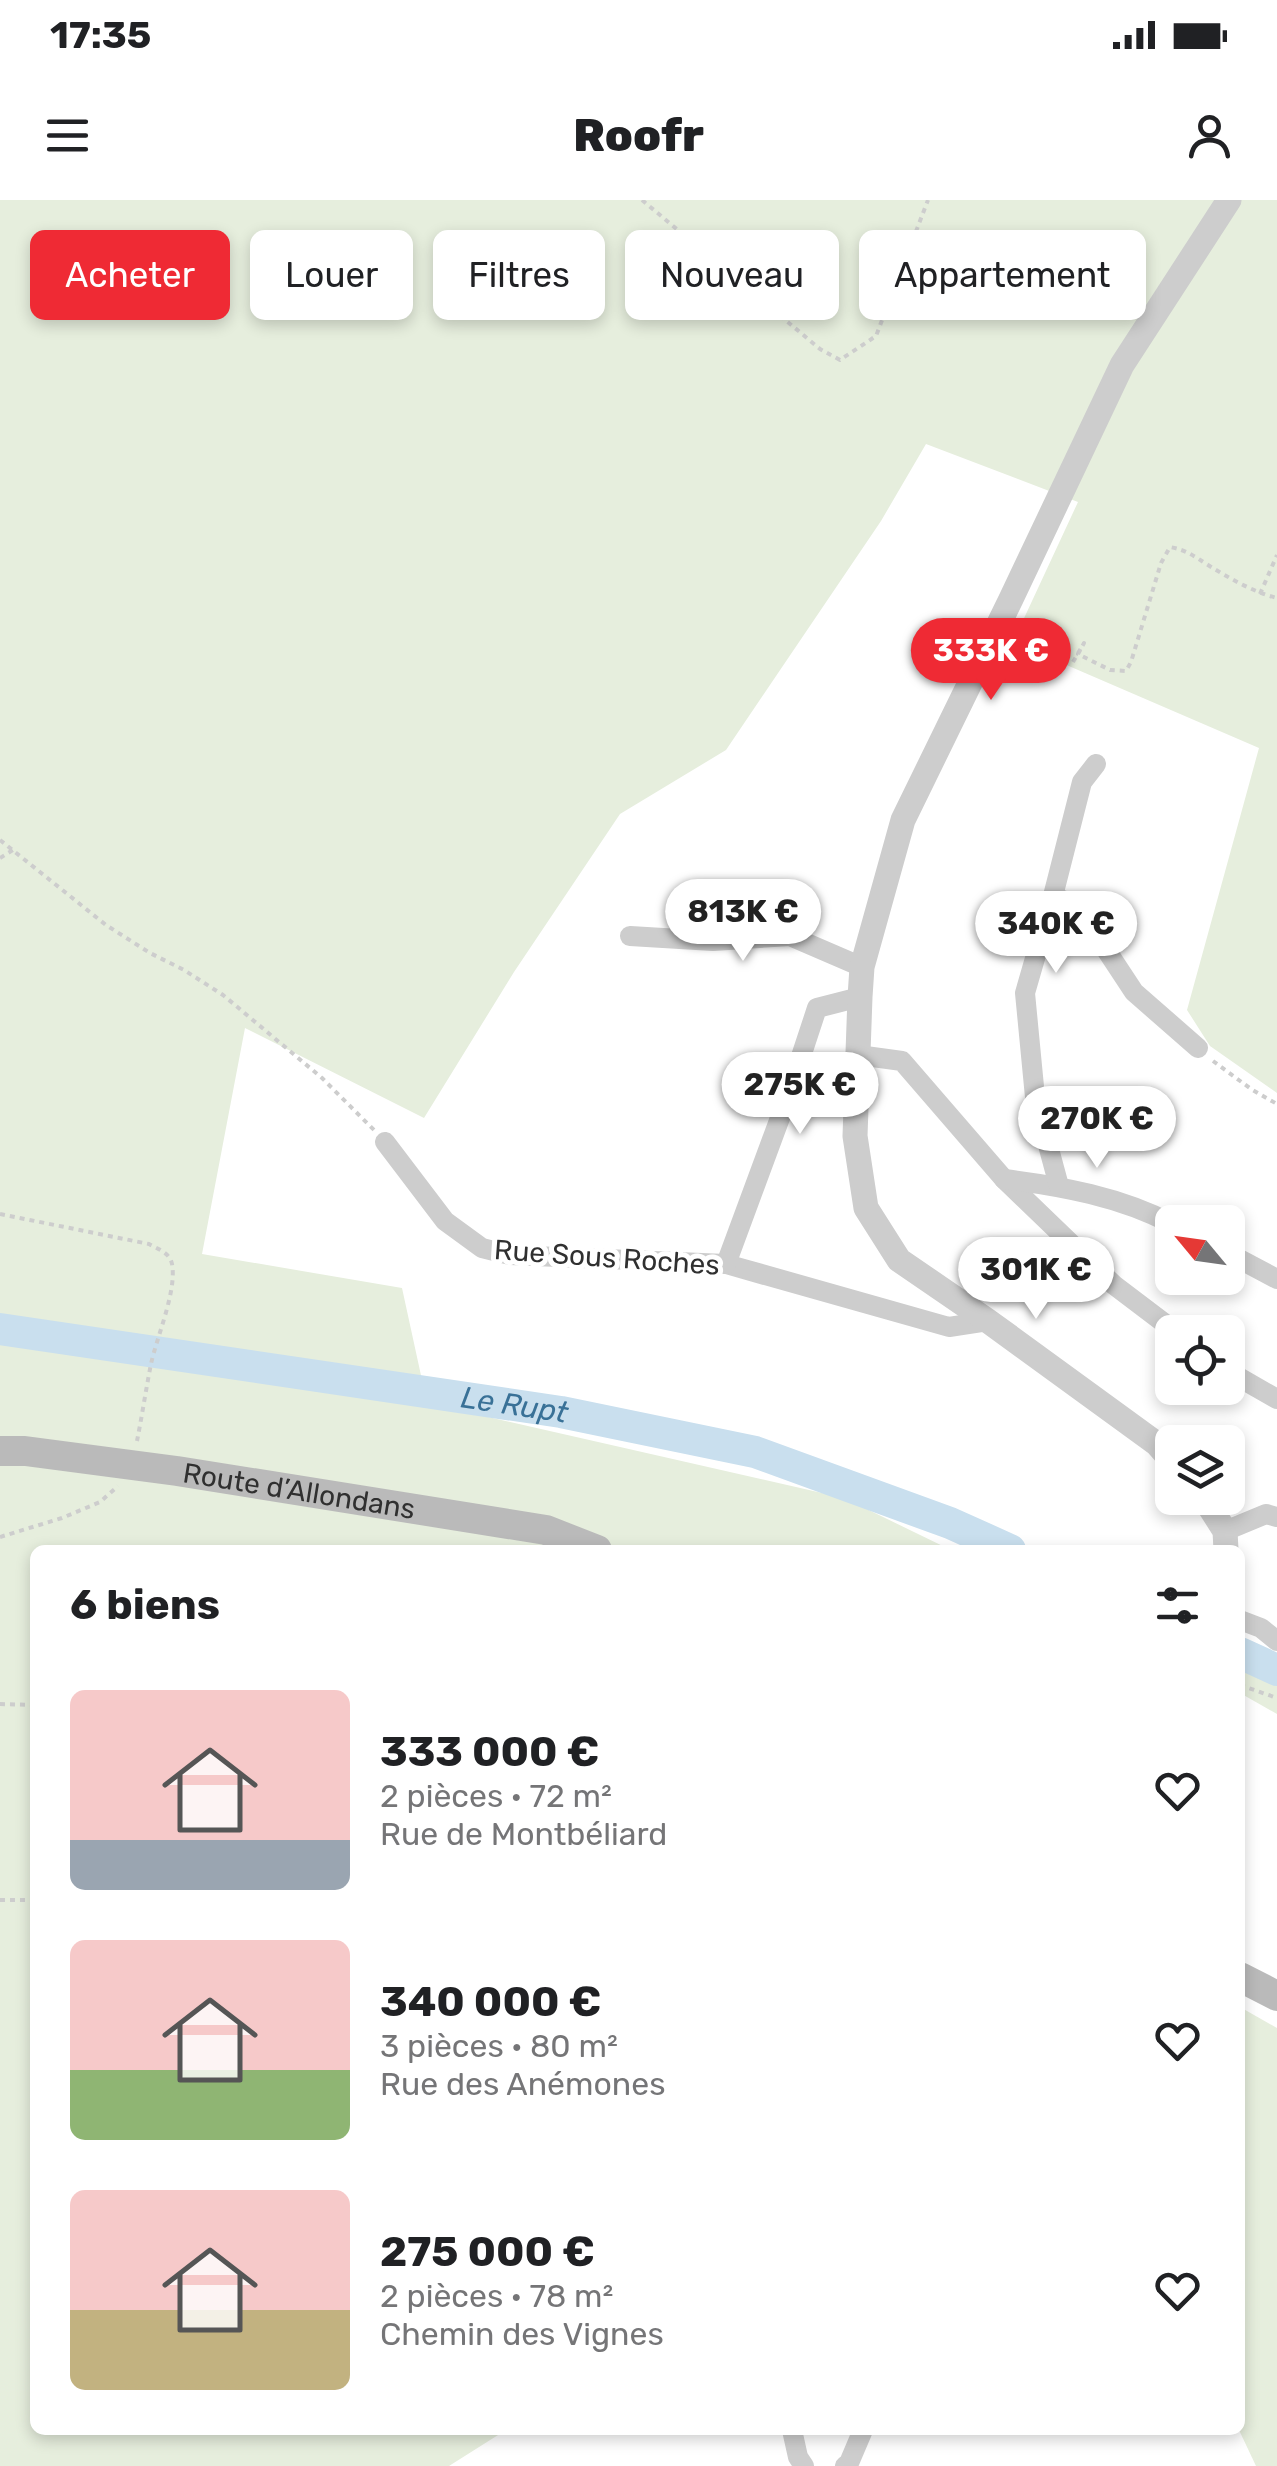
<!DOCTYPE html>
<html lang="fr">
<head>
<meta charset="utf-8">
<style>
  :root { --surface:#fff; --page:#f6f6f6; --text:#202124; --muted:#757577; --accent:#ef2a34 }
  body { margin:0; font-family:Rubik,sans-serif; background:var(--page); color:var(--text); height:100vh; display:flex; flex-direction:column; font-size:38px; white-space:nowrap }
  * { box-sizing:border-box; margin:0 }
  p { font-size:32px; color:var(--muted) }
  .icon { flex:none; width:55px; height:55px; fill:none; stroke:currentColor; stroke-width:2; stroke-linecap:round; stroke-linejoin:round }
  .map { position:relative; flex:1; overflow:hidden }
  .details { position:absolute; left:30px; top:1345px; width:1215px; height:890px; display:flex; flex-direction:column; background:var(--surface); border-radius:15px; box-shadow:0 5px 15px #0003 }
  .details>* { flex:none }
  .guide { position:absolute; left:30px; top:30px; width:1218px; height:90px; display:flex; gap:20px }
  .needle { width:65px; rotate:299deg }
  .controls { position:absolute; left:1155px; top:1005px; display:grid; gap:20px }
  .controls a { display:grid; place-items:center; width:90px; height:90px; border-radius:15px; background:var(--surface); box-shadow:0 5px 15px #0003; font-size:50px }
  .price { position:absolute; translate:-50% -85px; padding:0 22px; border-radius:35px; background:#fff; color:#222; font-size:32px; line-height:65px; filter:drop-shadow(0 2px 5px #0008) }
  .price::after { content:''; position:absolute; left:50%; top:60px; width:30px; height:22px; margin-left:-15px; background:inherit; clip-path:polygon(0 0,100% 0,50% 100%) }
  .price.on { background:var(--accent); color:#fff }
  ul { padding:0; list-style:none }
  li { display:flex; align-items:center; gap:30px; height:250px; padding:0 40px }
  li span { display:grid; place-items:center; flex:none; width:280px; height:200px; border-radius:15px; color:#555 }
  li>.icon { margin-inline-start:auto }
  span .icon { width:120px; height:120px; fill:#fffc; stroke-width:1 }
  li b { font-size:42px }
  h2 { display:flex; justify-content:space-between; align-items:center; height:120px; padding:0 40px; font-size:42px }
  .pill { padding:0 35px; border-radius:15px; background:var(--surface); box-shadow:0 5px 15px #0003; font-size:35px; line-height:90px }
  .pill.on { background:var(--accent); color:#fff }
  .status { display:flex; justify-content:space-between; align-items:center; height:70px; padding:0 50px; background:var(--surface); direction:ltr }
  .status svg { height:28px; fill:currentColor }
  header { display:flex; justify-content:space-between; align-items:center; height:130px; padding:0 40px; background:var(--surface); font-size:45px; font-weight:800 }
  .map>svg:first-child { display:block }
  .green { fill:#e6eedd }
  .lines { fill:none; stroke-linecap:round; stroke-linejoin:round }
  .river { stroke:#c9dfee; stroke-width:32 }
  .path { stroke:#cdcdcd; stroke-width:4; stroke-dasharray:5 5; stroke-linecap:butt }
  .minor { stroke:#cdcdcd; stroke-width:20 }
  .tertiary { stroke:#cdcdcd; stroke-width:25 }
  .secondary { stroke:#bababa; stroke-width:30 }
  .labels { text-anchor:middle; stroke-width:10; stroke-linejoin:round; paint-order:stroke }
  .street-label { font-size:28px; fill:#303030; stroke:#fff }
  .water-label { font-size:30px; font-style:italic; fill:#397197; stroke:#fff }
</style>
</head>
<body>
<div class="status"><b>17:35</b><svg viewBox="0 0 49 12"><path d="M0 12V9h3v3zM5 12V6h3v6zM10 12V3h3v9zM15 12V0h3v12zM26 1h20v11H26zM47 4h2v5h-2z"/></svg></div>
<header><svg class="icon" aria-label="menu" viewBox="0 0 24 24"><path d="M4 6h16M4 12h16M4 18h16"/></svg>Roofr<svg class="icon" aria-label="person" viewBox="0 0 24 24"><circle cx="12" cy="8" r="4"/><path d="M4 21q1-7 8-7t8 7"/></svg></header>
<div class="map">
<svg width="1277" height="2266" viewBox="0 0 1277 2266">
  <rect width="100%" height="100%" fill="#fff"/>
  <g class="green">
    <polygon points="0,0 1277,0 1277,893 1210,846 1187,810 1259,548 1013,442 1078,302 926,244 881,321 726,550 620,614 514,772 424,918 245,828 202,1054 402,1088 427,1203 844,1298 951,1350 35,1350 35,2230 506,2230 449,2266 0,2266"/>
    <polygon points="1240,1470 1277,1483 1277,1514 1240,1493"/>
    <polygon points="1240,1807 1277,1828 1277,2266 1256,2266 1239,2230"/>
  </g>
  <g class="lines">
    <g class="river">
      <path id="s1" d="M0,1129L561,1212L755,1252L950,1323L1010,1350"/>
      <polyline points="1240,1453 1277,1470"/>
    </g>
    <g class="path">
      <polyline points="642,0 820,149 840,160 876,136 928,0"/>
      <polyline points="1260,394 1277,355"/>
      <path d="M1073,462L1084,443L1078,454L1110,470L1126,471L1131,462L1161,363L1170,347C1186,350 1194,356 1208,365C1229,378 1253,392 1277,398"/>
      <polyline points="0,640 106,725 150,753 184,770 223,795 322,878 374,930"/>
      <polyline points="0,658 13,650"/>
      <polyline points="1213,861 1251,889 1277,904"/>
      <path d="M0,1014L149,1044C158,1049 170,1053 172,1064C177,1091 157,1136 151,1164C146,1189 142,1216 137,1241"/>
      <polyline points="0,1337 62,1318 100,1302 118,1286"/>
      <polyline points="1240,1485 1277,1498"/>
      <polyline points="0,1504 35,1505"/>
      <polyline points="0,1700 35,1700"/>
    </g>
    <g class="minor">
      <polyline points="1053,696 1078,707 1134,792 1198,848"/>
      <polyline points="630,736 713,741 790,736 862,767"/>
      <polyline points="858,855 902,861 1004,979 1114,1085 1176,1132"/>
      <polyline points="385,942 445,1021 482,1048 510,1055 726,1064 949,1127 988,1121"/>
      <path d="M1004,979C1061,986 1121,997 1172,1024"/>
      <polyline points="1059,986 1035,897 1025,793 1053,696 1082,582 1096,564"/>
      <polyline points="1228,1053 1277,1079"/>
      <polyline points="726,1064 787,899 817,808 860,797"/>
      <polyline points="1228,1171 1277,1199"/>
      <polyline points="1225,1331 1266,1314 1277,1317"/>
      <polyline points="1240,1420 1261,1428 1277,1441"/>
      <polyline points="792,2230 798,2257 804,2266"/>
      <polyline points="845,2266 849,2263 863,2230"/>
    </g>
    <g class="tertiary">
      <polyline points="1172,1261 1157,1244 988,1121 899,1060 866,1008 855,936 860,797 862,767 903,620 1011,399 1122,165 1229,0"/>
      <polyline points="1204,1298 1225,1331 1226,1350"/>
    </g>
    <g class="secondary">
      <path id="s2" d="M0,1251H25L177,1271L546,1330L597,1350"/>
      <polyline points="1240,1777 1277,1796"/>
    </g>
  </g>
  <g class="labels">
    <g class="street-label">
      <text transform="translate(607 1057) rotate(4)" y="10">Rue Sous Roches</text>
      <text dy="10" stroke="none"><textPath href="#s2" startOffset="302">Route d’Allondans</textPath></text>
    </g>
    <g class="water-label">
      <text dy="10" stroke="none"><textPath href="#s1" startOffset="520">Le Rupt</textPath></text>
    </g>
  </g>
</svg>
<div class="controls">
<a><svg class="needle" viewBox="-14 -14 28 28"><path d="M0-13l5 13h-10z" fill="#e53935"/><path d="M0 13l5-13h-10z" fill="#757577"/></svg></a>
<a><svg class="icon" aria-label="locate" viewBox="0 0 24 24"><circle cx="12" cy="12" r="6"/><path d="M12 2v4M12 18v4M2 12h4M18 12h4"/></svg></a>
<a><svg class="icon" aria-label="layers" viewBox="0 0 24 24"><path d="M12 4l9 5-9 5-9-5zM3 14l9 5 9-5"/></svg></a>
</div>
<b class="price on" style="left:991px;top:503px">333K €</b>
<b class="price" style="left:743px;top:764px">813K €</b>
<b class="price" style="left:1056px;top:776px">340K €</b>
<b class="price" style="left:800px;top:937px">275K €</b>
<b class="price" style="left:1097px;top:971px">270K €</b>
<b class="price" style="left:1036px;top:1122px">301K €</b>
<div class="guide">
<a class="pill on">Acheter</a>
<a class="pill">Louer</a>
<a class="pill">Filtres</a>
<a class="pill">Nouveau</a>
<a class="pill">Appartement</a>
</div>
<section class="details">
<h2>6 biens<svg class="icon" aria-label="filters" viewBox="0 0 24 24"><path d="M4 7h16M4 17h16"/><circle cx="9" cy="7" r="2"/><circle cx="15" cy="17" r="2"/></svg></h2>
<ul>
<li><span style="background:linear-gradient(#f6c9c9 75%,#9aa5b1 0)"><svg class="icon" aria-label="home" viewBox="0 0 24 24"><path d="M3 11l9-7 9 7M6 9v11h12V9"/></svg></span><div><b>333 000 €</b><p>2 pièces · 72 m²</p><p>Rue de Montbéliard</p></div><svg class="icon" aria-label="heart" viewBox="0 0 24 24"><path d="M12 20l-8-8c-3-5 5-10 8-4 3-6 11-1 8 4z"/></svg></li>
<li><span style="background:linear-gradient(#f6c9c9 65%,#8fb573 0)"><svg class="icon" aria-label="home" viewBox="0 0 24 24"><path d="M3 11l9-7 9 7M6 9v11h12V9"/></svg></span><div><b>340 000 €</b><p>3 pièces · 80 m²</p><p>Rue des Anémones</p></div><svg class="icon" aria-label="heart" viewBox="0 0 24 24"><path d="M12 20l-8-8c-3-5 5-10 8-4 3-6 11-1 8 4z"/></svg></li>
<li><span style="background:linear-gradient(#f6c9c9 60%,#c2b280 0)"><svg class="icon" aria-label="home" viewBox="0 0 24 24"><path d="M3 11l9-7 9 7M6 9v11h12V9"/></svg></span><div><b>275 000 €</b><p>2 pièces · 78 m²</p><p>Chemin des Vignes</p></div><svg class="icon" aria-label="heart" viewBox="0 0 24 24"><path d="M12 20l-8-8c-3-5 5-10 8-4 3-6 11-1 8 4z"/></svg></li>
</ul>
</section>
</div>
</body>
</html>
